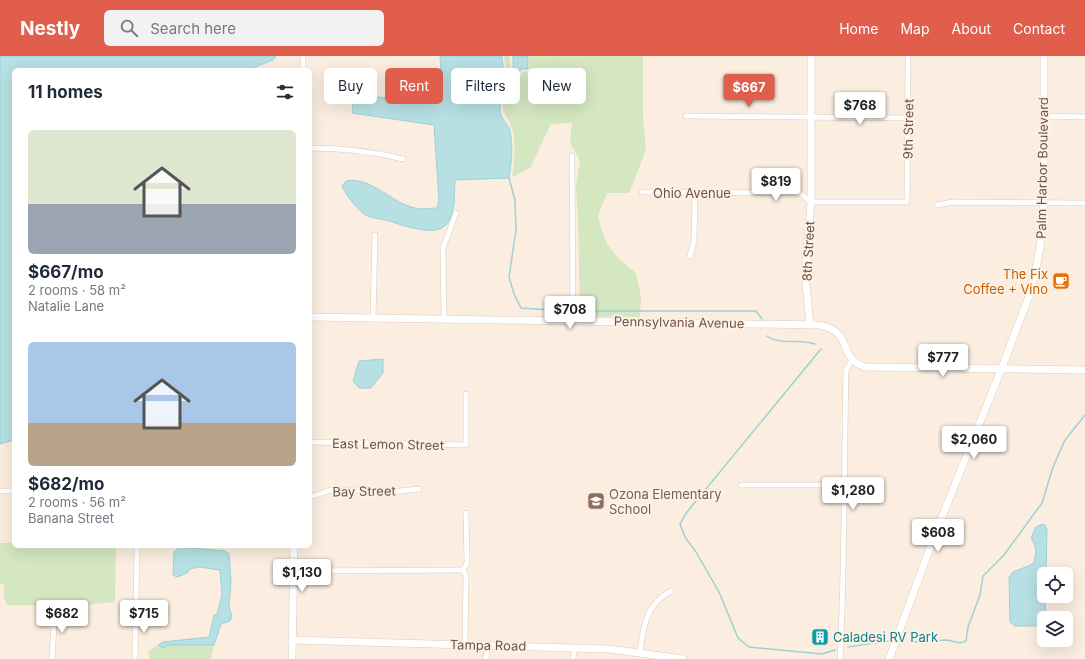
<!DOCTYPE html>
<html lang="en">
<head>
<meta charset="utf-8">
<style>
  :root { --surface:#fff; --page:#f2f2f3; --text:#1f2937; --muted:#747a83; --accent:#e05e4b }
  body { margin:0; font-family:Inter,sans-serif; background:var(--page); color:var(--text); height:100vh; display:flex; flex-direction:column; font-size:15px; white-space:nowrap }
  * { box-sizing:border-box; margin:0 }
  p { font-size:13px; color:var(--muted) }
  .icon { flex:none; width:22px; height:22px; fill:none; stroke:currentColor; stroke-width:2; stroke-linecap:round; stroke-linejoin:round }
  .map { position:relative; flex:1; overflow:hidden }
  .details { position:absolute; left:12px; top:12px; width:300px; height:480px; display:flex; flex-direction:column; background:var(--surface); border-radius:6px; box-shadow:0 4px 16px #0002 }
  .details>* { flex:none }
  .guide { position:absolute; left:324px; top:12px; width:380px; height:36px; display:flex; gap:8px }
  .tools { position:absolute; left:1037px; top:511px; display:grid; gap:8px }
  .tools a { display:grid; place-items:center; width:36px; height:36px; border-radius:6px; background:var(--surface); box-shadow:0 4px 16px #0002; font-size:20px }
  .price { position:absolute; translate:-50% -34px; padding:0 9px; border-radius:4px; background:#fff; color:#222; font-size:13px; line-height:26px; filter:drop-shadow(0 1px 2px #0008) }
  .price::after { content:''; position:absolute; left:50%; top:24px; width:12px; height:9px; margin-left:-6px; background:inherit; clip-path:polygon(0 0,100% 0,50% 100%) }
  .price.current { background:var(--accent); color:#fff }
  ul { padding:0; list-style:none }
  li { display:grid; align-content:center; gap:8px; height:212px; padding:0 16px }
  li span { display:grid; place-items:center; height:124px; border-radius:6px; color:#555 }
  li>.icon { margin-inline-start:auto }
  span .icon { width:72px; height:72px; fill:#fffc; stroke-width:1 }
  li b { font-size:17px }
  h2 { display:flex; justify-content:space-between; align-items:center; height:48px; padding:0 16px; font-size:17px }
  .pill { padding:0 14px; border-radius:6px; background:var(--surface); box-shadow:0 4px 16px #0002; font-size:14px; line-height:36px }
  .pill.current { background:var(--accent); color:#fff }
  header { display:flex; align-items:center; gap:24px; box-sizing:border-box; height:56px; padding:0 20px; background:var(--accent); color:#fff }
  header strong { font-size:19px }
  nav { display:flex; gap:22px; margin-inline-start:auto; font-size:14px }
  .search { width:280px; height:36px; background:var(--page); display:flex; align-items:center; gap:10px; box-sizing:border-box; padding:0 14px; border-radius:6px; color:var(--muted); font-size:15px }
  .map>svg:first-child { display:block }
  .green { fill:#d4e7c0 }
  .water { fill:#b6e0e3; stroke:#9dd1d4 }
  .lines { fill:none; stroke-linecap:round; stroke-linejoin:round }
  .stream { stroke:#9dd1d4; stroke-width:1.5 }
  .minor-casing { stroke:#decabd; stroke-width:6 }
  .tertiary-casing { stroke:#decabd; stroke-width:8 }
  .secondary-casing { stroke:#e5ccbd; stroke-width:8 }
  .minor { stroke:#fff; stroke-width:5 }
  .tertiary { stroke:#fff; stroke-width:7 }
  .secondary { stroke:#fff; stroke-width:7 }
  .labels { text-anchor:middle; stroke-width:3.5; stroke-linejoin:round; paint-order:stroke }
  .street-label { font-size:13px; fill:#705349; stroke:#fef2e6 }
  .food-label { font-size:13px; fill:#c56008; stroke:#fef2e6; text-anchor:end }
  .education-label { font-size:13px; fill:#785e54; stroke:#fef2e6; text-anchor:start }
  .culture-label { font-size:13px; fill:#0d838f; stroke:#fef2e6; text-anchor:start }
</style>
</head>
<body>
<header>
<strong>Nestly</strong>
<div class="search"><svg class="icon" aria-label="search" viewBox="0 0 24 24"><circle cx="10" cy="10" r="6"/><path d="M15 15l6 6"/></svg>Search here</div>
<nav><a>Home</a><a>Map</a><a>About</a><a>Contact</a></nav>
</header>
<div class="map">
<svg width="1085" height="603" viewBox="0 0 1085 603">
  <rect width="100%" height="100%" fill="#fbeee0"/>
  <g class="green">
    <path d="M504,0H510L511,19L520,20L522,16L530,15L529,3L531,0H643V60L646,94L629,137H607L598,160L601,172L607,188L619,203L636,217L641,241L640,261L580,260L578,160L576,130L580,105L570,86L572,67L551,68L530,112L512,121C514,107 515,93 514,80C511,59 492,53 511,32L512,22L506,17Z"/>
    <polygon points="0,487 14,487 14,490 116,490 115,546 74,550 7,549 4,541 4,529 0,528"/>
    <path d="M177,588C189,590 201,588 214,589L211,603H150L148,595L158,589L164,592L168,589Z"/>
  </g>
  <g class="water">
    <polygon points="0,0 276,0 273,4 247,14 14,14 14,384 0,388"/>
    <path d="M440,0H502L504,19L509,23V31C502,37 498,50 501,59C505,69 510,68 511,81C513,95 511,108 509,122L455,124C454,137 456,157 447,168C435,182 403,169 389,165C381,162 369,163 363,157C356,151 346,140 342,130L346,125C371,120 391,147 415,152C421,154 430,152 437,152L439,144L434,69L352,57L354,39L437,46L441,17Z"/>
    <polygon points="513,0 528,0 528,13 521,13 519,17 513,17"/>
    <polygon points="383,303 383,317 371,332 359,332 353,325 359,305"/>
    <path d="M1042,468L1045,469L1047,474L1046,518H1044L1046,562H1044L1043,570H1015L1010,566L1009,521L1013,516L1033,508C1037,498 1037,491 1031,482L1036,471Z"/>
    <polygon points="180,491 225,495 229,498 231,525 229,550 232,560 230,565 221,568 214,589 168,589 164,592 158,589 163,586 209,581 214,559 217,558 222,539 220,514 199,511 190,513 187,517 177,521 173,519 174,496"/>
  </g>
  <g class="lines">
    <g class="stream">
      <polyline points="509,122 515,144 516,174 509,221 514,238 521,252 568,255"/>
      <polyline points="578,255 756,255 762,263"/>
      <path d="M767,280C780,290 800,282 815,288"/>
      <polyline points="821,293 687,456 680,468 685,481 696,496 719,536 738,582 749,591 822,598 835,594"/>
      <polyline points="911,586 947,584 960,587 966,585 968,571 980,539 983,520 1004,499 1042,447 1053,411 1065,384 1085,359"/>
      <polyline points="848,591 888,585"/>
    </g>
    <defs>
      <g id="minor">
        <polyline points="303,14 303,0"/>
        <polyline points="686,60 909,62"/>
        <polyline points="1043,60 1085,61"/>
        <path d="M310,92C344,92 371,95 403,103"/>
        <polyline points="572,100 573,264"/>
        <polyline points="642,136 800,137 811,146 907,146 908,0"/>
        <polyline points="937,149 953,146 1085,147"/>
        <polyline points="690,200 694,185 695,137"/>
        <polyline points="373,262 375,179"/>
        <polyline points="444,263 443,192 456,157"/>
        <polyline points="310,386 466,389 466,338"/>
        <polyline points="741,429 822,429 844,432"/>
        <polyline points="0,435 14,435"/>
        <polyline points="310,441 331,434 400,435 419,433"/>
        <polyline points="463,514 466,520 465,588"/>
        <polyline points="463,514 467,507 466,457"/>
        <polyline points="293,515 463,514"/>
        <path d="M640,596C643,571 646,548 671,535"/>
        <polyline points="52,603 55,552"/>
        <polyline points="135,603 137,490"/>
        <polyline points="486,603 487,588"/>
        <polyline points="573,603 575,591"/>
        <path d="M840,603C845,507 844,410 846,314L852,304"/>
      </g>
      <g id="tertiary">
        <path d="M310,261L819,269C855,276 836,301 865,311L1085,314"/>
        <polyline points="810,269 805,218 811,146 811,0"/>
        <polyline points="292,584 609,593 683,603"/>
        <polyline points="292,603 294,490"/>
      </g>
      <polyline id="secondary" points="889,603 936,476 1001,314 1029,240 1036,213 1041,185 1044,146 1044,0"/>
    </defs>
    <use href="#minor" class="minor-casing"/>
    <use href="#tertiary" class="tertiary-casing"/>
    <use href="#secondary" class="secondary-casing"/>
    <use href="#minor" class="minor"/>
    <use href="#tertiary" class="tertiary"/>
    <use href="#secondary" class="secondary"/>
  </g>
  <defs>
    <symbol id="cafe-square" viewBox="-11 -11 22 22"><rect x="-9" y="-9" width="18" height="18" rx="4" fill="#e8710a" stroke="#fef2e6"/><path d="M-5.5-4.5H6V0H3Q3 3.5 0 3.5H-2.5Q-5.5 3.5-5.5 0ZM3-3.2v2h1.7v-2ZM-6 4.5H4V6H-6Z" fill="#fff"/></symbol>
    <symbol id="school-square" viewBox="-11 -11 22 22"><rect x="-9" y="-9" width="18" height="18" rx="4" fill="#8d6e63" stroke="#fef2e6"/><path d="M0-5L7-2L0 1L-7-2ZM-4 1L0 2.5L4 1V4Q0 6-4 4Z" fill="#fff"/></symbol>
    <symbol id="building-square" viewBox="-11 -11 22 22"><rect x="-9" y="-9" width="18" height="18" rx="4" fill="#0f9aa8" stroke="#fef2e6"/><path d="M-4-6H4V6H1V3H-1V6H-4ZM-2.5-4.3h1.7v1.8h-1.7ZM.8-4.3h1.7v1.8H.8ZM-2.5-1h1.7V.8h-1.7ZM.8-1h1.7V.8H.8Z" fill="#fff"/></symbol>
  </defs>
  <g fill-rule="evenodd">
    <use href="#cafe-square" x="1051" y="215" width="20" height="20"/>
    <use href="#school-square" x="586" y="435" width="20" height="20"/>
    <use href="#building-square" x="810" y="571" width="20" height="20"/>
  </g>
  <g class="labels">
    <g class="street-label">
      <text transform="translate(908 73) rotate(-89)" y="5">9th Street</text>
      <text transform="translate(1042 112) rotate(-89)" y="5">Palm Harbor Boulevard</text>
      <text x="692" y="142">Ohio Avenue</text>
      <text transform="translate(808 195) rotate(-87)" y="5">8th Street</text>
      <text transform="translate(679 266) rotate(1)" y="5">Pennsylvania Avenue</text>
      <text transform="translate(388 388) rotate(1)" y="5">East Lemon Street</text>
      <text transform="translate(364 435) rotate(-1)" y="5">Bay Street</text>
      <text transform="translate(488 589) rotate(1)" y="5">Tampa Road</text>
    </g>
    <g class="food-label">
      <text x="1048" y="223">The Fix<tspan x="1048" dy="15">Coffee + Vino</tspan></text>
    </g>
    <g class="education-label">
      <text x="609" y="443">Ozona Elementary<tspan x="609" dy="15">School</tspan></text>
    </g>
    <g class="culture-label">
      <text x="833" y="586">Caladesi RV Park</text>
    </g>
  </g>
</svg>
<div class="tools">
<a><svg class="icon" aria-label="locate" viewBox="0 0 24 24"><circle cx="12" cy="12" r="6"/><path d="M12 2v4M12 18v4M2 12h4M18 12h4"/></svg></a>
<a><svg class="icon" aria-label="layers" viewBox="0 0 24 24"><path d="M12 4l9 5-9 5-9-5zM3 14l9 5 9-5"/></svg></a>
</div>
<b class="price current" style="left:749px;top:52px">$667</b>
<b class="price" style="left:860px;top:70px">$768</b>
<b class="price" style="left:776px;top:146px">$819</b>
<b class="price" style="left:570px;top:274px">$708</b>
<b class="price" style="left:943px;top:322px">$777</b>
<b class="price" style="left:974px;top:404px">$2,060</b>
<b class="price" style="left:853px;top:455px">$1,280</b>
<b class="price" style="left:938px;top:497px">$608</b>
<b class="price" style="left:302px;top:537px">$1,130</b>
<b class="price" style="left:62px;top:578px">$682</b>
<b class="price" style="left:144px;top:578px">$715</b>
<div class="guide">
<a class="pill">Buy</a>
<a class="pill current">Rent</a>
<a class="pill">Filters</a>
<a class="pill">New</a>
</div>
<section class="details">
<h2>11 homes<svg class="icon" aria-label="filters" viewBox="0 0 24 24"><path d="M4 7h16M4 17h16"/><circle cx="9" cy="7" r="2"/><circle cx="15" cy="17" r="2"/></svg></h2>
<ul>
<li><span style="background:linear-gradient(#dfe7d0 60%,#9aa5b1 0)"><svg class="icon" aria-label="home" viewBox="0 0 24 24"><path d="M3 11l9-7 9 7M6 9v11h12V9"/></svg></span><div><b>$667/mo</b><p>2 rooms · 58 m²</p><p>Natalie Lane</p></div></li>
<li><span style="background:linear-gradient(#a9c7e8 65%,#b9a48a 0)"><svg class="icon" aria-label="home" viewBox="0 0 24 24"><path d="M3 11l9-7 9 7M6 9v11h12V9"/></svg></span><div><b>$682/mo</b><p>2 rooms · 56 m²</p><p>Banana Street</p></div></li>
</ul>
</section>
</div>
</body>
</html>
